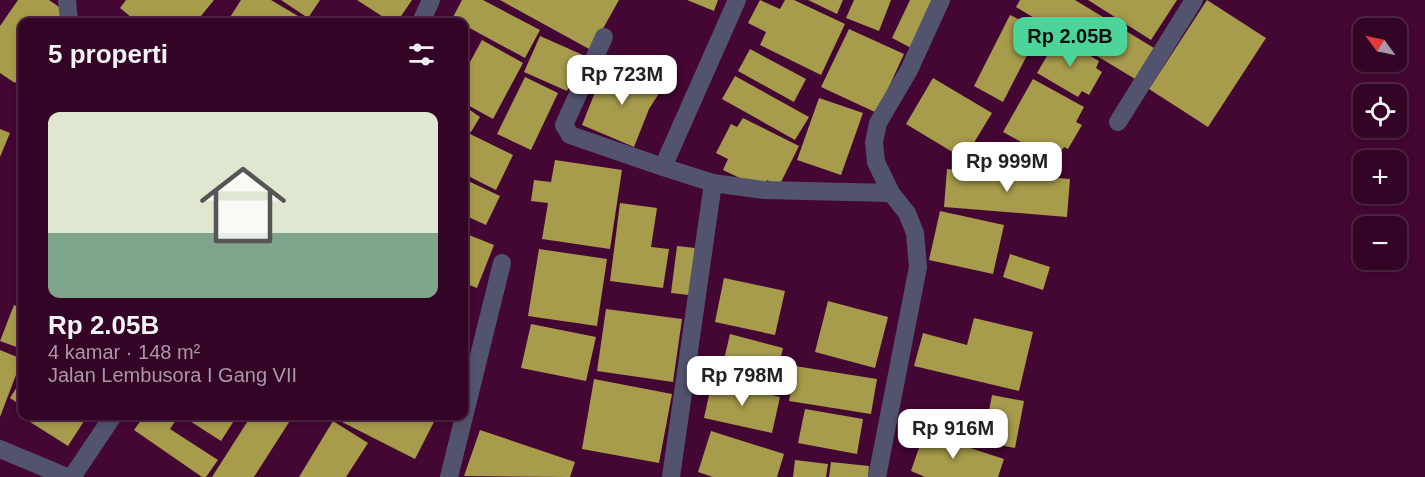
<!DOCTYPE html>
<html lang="id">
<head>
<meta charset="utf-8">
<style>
  :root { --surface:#330426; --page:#3e1232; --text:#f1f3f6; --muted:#a998a7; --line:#4e2543; --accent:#4cd49b }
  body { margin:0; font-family:Helvetica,sans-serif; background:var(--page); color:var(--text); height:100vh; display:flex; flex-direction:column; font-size:22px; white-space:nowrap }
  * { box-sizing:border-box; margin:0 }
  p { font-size:20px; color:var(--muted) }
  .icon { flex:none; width:33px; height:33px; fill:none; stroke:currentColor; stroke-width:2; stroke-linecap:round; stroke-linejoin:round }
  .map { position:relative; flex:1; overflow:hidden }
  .drawer { position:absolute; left:18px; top:18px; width:450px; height:402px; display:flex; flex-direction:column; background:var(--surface); border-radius:12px; box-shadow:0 3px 9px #0003,0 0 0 2px var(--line) }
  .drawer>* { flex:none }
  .needle { width:39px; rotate:303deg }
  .tools { position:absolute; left:1353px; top:18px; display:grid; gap:12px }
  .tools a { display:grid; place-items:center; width:54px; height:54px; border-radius:12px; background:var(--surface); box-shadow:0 3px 9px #0003,0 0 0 2px var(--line); font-size:30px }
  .price { position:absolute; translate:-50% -51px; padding:0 14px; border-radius:12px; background:#fff; color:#222; font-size:20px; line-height:39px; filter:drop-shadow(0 2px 3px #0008) }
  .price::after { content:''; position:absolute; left:50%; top:36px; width:18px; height:14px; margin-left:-9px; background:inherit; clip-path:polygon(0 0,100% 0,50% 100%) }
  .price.on { background:var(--accent); color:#111 }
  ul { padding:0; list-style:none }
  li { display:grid; align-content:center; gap:12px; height:318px; padding:0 30px }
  li span { display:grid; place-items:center; height:186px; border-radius:12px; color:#555 }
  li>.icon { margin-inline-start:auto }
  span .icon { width:108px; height:108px; fill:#fffc; stroke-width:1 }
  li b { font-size:26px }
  h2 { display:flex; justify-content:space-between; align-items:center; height:72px; padding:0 30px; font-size:26px }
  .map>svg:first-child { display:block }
  .building { fill:#a79c4b }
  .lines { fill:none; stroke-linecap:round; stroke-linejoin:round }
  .minor { stroke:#52546f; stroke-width:18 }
</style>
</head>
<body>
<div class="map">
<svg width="1425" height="477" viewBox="0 0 1425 477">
  <rect width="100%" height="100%" fill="#440633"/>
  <g class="building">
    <polygon points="18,0 49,0 65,11 57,22 22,22 22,72 15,83 0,73 0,26"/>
    <polygon points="126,0 214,0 196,22 137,22 120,8"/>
    <polygon points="241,0 271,0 308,22 227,22"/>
    <polygon points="281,0 320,0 308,18"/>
    <polygon points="357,0 412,0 397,22 391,22"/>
    <polygon points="462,0 483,0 540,30 525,58 464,25 464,22 452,19"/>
    <polygon points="500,0 619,0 591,50"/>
    <polygon points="687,0 718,0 714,11"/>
    <polygon points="760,0 780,9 785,0 794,0 845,24 821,75 760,45 766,32 748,23"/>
    <polygon points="808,0 843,0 837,14"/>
    <polygon points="854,0 891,0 879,31 846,18"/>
    <polygon points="910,0 937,0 917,51 892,38"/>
    <polygon points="1020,0 1075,0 1154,48 1135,79 1016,7"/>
    <polygon points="1088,0 1177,0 1151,40"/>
    <polygon points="1207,0 1266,38 1208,127 1149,89"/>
    <polygon points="1010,15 1040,30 1003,102 974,86"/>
    <polygon points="849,29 904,54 877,113 821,87"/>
    <polygon points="540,36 583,55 567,91 524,72"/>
    <polygon points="1058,37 1099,61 1096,68 1102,72 1089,95 1082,91 1078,97 1037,73"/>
    <polygon points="482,40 523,63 493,119 464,103 464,73"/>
    <polygon points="750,49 806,79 794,102 738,71"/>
    <polygon points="627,67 663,87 649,109 634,147 582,125 603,72 620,79"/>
    <polygon points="735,76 809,117 795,140 722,99"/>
    <polygon points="525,77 558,93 531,150 497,134"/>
    <polygon points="933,78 992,113 964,159 906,124"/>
    <polygon points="1033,79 1084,107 1076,122 1082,125 1068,149 1064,147 1055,161 1003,132"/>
    <polygon points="819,98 863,113 841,175 797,160"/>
    <polygon points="464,106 480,117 471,132 464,127"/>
    <polygon points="743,118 799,146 779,186 767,180 763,189 723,170 728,159 716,153 731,124 737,127"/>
    <polygon points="0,129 10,133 0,157"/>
    <polygon points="464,131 513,155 496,190 464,174"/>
    <polygon points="555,160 622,170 610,249 542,239 548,203 531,201 534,180 551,182"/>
    <polygon points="947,169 1070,179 1067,217 944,207"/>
    <polygon points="464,179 500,196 486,225 464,215"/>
    <polygon points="620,203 657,208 651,247 669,249 663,288 610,281"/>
    <polygon points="940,211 1004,225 993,274 929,260"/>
    <polygon points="464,233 494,245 477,288 464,283"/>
    <polygon points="677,246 695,248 689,295 671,293"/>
    <polygon points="539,249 607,259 597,326 528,316"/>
    <polygon points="1010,254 1050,267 1043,290 1003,277"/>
    <polygon points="724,278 785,291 775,335 715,322"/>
    <polygon points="828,301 888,317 875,368 815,352"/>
    <polygon points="14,305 22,309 22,349 0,341"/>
    <polygon points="606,309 682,319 673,382 597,371"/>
    <polygon points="974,318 1033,332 1019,391 914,366 923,333 967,345"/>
    <polygon points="531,324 596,337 586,381 521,368"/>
    <polygon points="730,334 783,348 774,385 721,372"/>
    <polygon points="0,350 22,359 0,417"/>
    <polygon points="795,366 877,379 871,414 789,401"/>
    <polygon points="22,379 22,406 10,398"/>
    <polygon points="594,379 672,394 659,463 582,449"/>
    <polygon points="712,381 780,397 772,433 704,418"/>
    <polygon points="992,395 1024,401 1015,448 983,442"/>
    <polygon points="805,409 863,419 857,454 798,443"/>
    <polygon points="22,410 22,416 96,416 92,422 86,418 68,446 19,415"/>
    <polygon points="144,416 168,416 176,420 170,429 218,460 206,477 202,477 134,430"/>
    <polygon points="182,416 237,416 221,441"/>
    <polygon points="251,416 293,416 254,477 212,477"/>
    <polygon points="340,416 437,416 415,459 338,420"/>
    <polygon points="333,421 368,443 346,477 299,477"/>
    <polygon points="480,430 575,462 570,477 464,476"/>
    <polygon points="711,431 784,454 777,477 713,477 698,472"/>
    <polygon points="924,433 1004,459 998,477 925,477 911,471"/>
    <polygon points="795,460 828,464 826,477 793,477"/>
    <polygon points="831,462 869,466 868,477 829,477"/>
  </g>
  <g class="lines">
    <g class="minor">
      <polyline points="67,0 69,22"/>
      <polyline points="421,22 431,0"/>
      <polyline points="604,37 564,125 570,135 663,167"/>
      <polyline points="1118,122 1194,0"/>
      <polyline points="713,183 764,190 891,193"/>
      <polyline points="0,449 67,477"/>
      <polyline points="72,477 113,416"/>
      <polyline points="449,477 502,263"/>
      <polyline points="671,477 713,183 663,167 737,0"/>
      <polyline points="877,477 918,267 915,233 907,213 891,193 876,162 874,142 878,123 909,70 941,0"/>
    </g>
  </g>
</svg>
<div class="tools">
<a><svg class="needle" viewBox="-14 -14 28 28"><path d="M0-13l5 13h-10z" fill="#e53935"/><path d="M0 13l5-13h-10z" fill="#a998a7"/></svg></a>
<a><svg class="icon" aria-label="locate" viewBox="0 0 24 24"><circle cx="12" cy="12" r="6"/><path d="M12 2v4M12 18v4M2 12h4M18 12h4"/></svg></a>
<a>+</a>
<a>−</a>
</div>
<b class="price on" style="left:1070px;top:68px">Rp 2.05B</b>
<b class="price" style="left:622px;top:106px">Rp 723M</b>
<b class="price" style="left:1007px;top:193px">Rp 999M</b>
<b class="price" style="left:742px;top:407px">Rp 798M</b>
<b class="price" style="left:953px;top:460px">Rp 916M</b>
<section class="drawer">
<h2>5 properti<svg class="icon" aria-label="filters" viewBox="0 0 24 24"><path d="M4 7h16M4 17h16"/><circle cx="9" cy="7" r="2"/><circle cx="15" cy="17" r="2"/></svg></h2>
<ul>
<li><span style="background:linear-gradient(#dfe7d0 65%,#7fa58c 0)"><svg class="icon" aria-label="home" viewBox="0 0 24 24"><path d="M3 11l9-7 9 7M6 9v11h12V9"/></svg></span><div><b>Rp 2.05B</b><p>4 kamar · 148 m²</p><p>Jalan Lembusora I Gang VII</p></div></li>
</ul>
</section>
</div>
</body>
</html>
